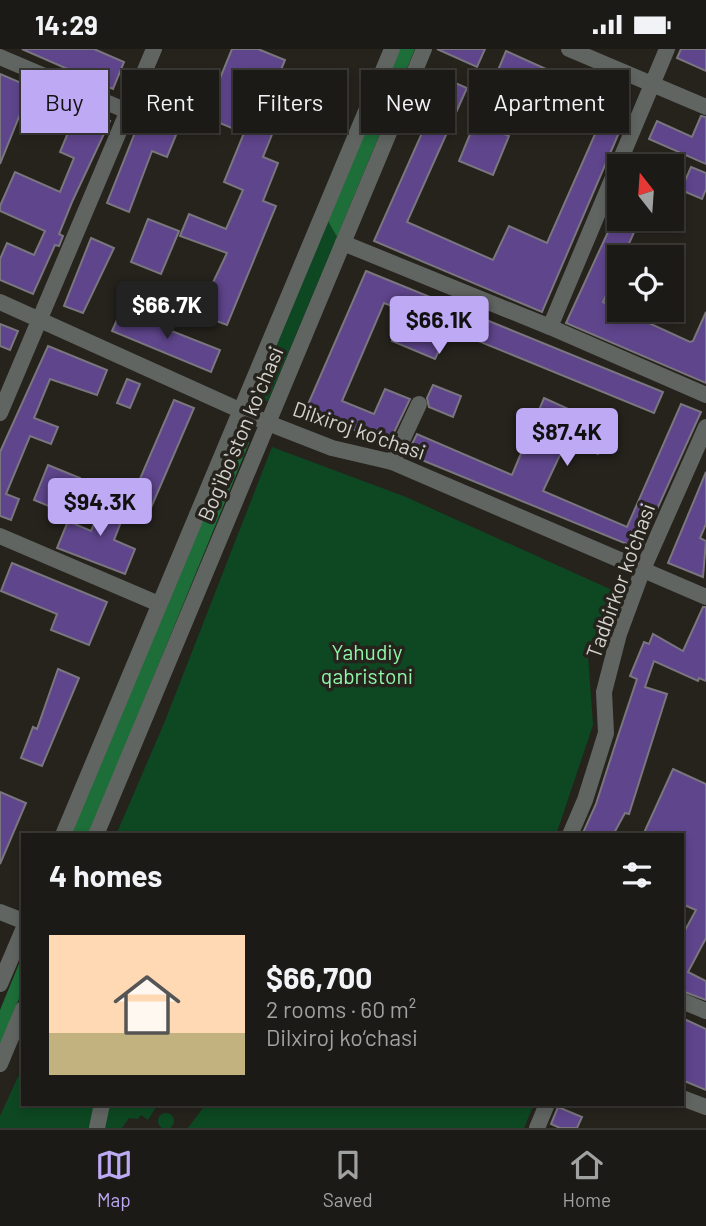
<!DOCTYPE html>
<html lang="en">
<head>
<meta charset="utf-8">
<style>
  :root { --surface:#1c1a16; --page:#25231f; --text:#f1f3f6; --muted:#a0a1a1; --line:#3a3835; --accent:#bea9f4 }
  body { margin:0; font-family:Barlow,sans-serif; background:var(--page); color:var(--text); height:100vh; display:flex; flex-direction:column; font-size:26px; white-space:nowrap }
  * { box-sizing:border-box; margin:0 }
  p { font-size:23px; color:var(--muted) }
  .icon { flex:none; width:38px; height:38px; fill:none; stroke:currentColor; stroke-width:2; stroke-linecap:round; stroke-linejoin:round }
  .map { position:relative; flex:1; overflow:hidden }
  .side { position:absolute; left:21px; top:784px; width:663px; height:273px; display:flex; flex-direction:column; background:var(--surface); border-radius:0px; box-shadow:0 4px 10px #0003,0 0 0 2px var(--line) }
  .side>* { flex:none }
  .hud { position:absolute; left:21px; top:21px; width:665px; height:63px; display:flex; gap:14px }
  .needle { width:46px; rotate:343deg }
  .buttons { position:absolute; left:607px; top:105px; display:grid; gap:14px }
  .buttons a { display:grid; place-items:center; width:77px; height:77px; border-radius:0px; background:var(--surface); box-shadow:0 4px 10px #0003,0 0 0 2px var(--line); font-size:35px }
  .price { position:absolute; translate:-50% -60px; padding:0 16px; border-radius:7px; background:var(--accent); color:#111; font-size:23px; line-height:46px; filter:drop-shadow(0 2px 4px #0008) }
  .price::after { content:''; position:absolute; left:50%; top:42px; width:21px; height:16px; margin-left:-10px; background:inherit; clip-path:polygon(0 0,100% 0,50% 100%) }
  .price.on { background:#222; color:#fff }
  ul { padding:0; list-style:none }
  li { display:flex; align-items:center; gap:21px; height:175px; padding:0 28px }
  li span { display:grid; place-items:center; flex:none; width:196px; height:140px; border-radius:0px; color:#555 }
  li>.icon { margin-inline-start:auto }
  span .icon { width:84px; height:84px; fill:#fffc; stroke-width:1 }
  li b { font-size:30px }
  h2 { display:flex; justify-content:space-between; align-items:center; height:84px; padding:0 28px; font-size:30px }
  .pill { padding:0 24px; border-radius:0px; background:var(--surface); box-shadow:0 4px 10px #0003,0 0 0 2px var(--line); font-size:24px; line-height:63px }
  .pill.on { background:var(--accent); color:#111 }
  .status { display:flex; justify-content:space-between; align-items:center; height:49px; padding:0 35px; background:var(--surface); direction:ltr }
  .status svg { height:19px; fill:currentColor }
  .tabs { display:flex; justify-content:space-around; align-items:center; height:98px; border-top:2px solid var(--line); background:var(--surface); font-size:19px; color:var(--muted) }
  .tabs a { display:grid; justify-items:center; gap:4px }
  .tabs .on { color:var(--accent) }
  .map>svg:first-child { display:block }
  .green { fill:#0d4822 }
  .forest { fill:#1d6e39 }
  .building { fill:#5f458c; stroke:#79767e; stroke-width:2 }
  .lines { fill:none; stroke-linecap:round; stroke-linejoin:round }
  .minor { stroke:#616562; stroke-width:16 }
  .labels { text-anchor:middle; stroke-width:7; stroke-linejoin:round; paint-order:stroke }
  .street-label { font-size:21px; fill:#d4d2ce; stroke:#26231d }
  .park-label { font-size:21px; fill:#90f6a9; stroke:#26231d }
</style>
</head>
<body>
<div class="status"><b>14:29</b><svg viewBox="0 0 49 12"><path d="M0 12V9h3v3zM5 12V6h3v6zM10 12V3h3v9zM15 12V0h3v12zM26 1h20v11H26zM47 4h2v5h-2z"/></svg></div>
<div class="map">
<svg width="706" height="1079" viewBox="0 0 706 1079">
  <rect width="100%" height="100%" fill="#26231d"/>
  <g class="green">
    <polygon points="328,172 337,188 268,352 260,353 255,346"/>
    <polygon points="272,398 406,448 612,541 588,606 593,676 556,786 116,786 165,672"/>
    <polygon points="23,1017 23,1055 158,1055 148,1071 141,1066 138,1070 129,1069 122,1079 0,1079 0,1067"/>
    <polygon points="206,1055 534,1055 524,1079 188,1079"/>
    <circle cx="166" cy="1072" r="8"/>
  </g>
  <g class="forest">
    <polygon points="400,0 415,0 337,188 328,172"/>
    <polygon points="244,388 249,394 89,786 70,786 235,389"/>
    <polygon points="23,905 23,940 0,996 0,961"/>
  </g>
  <g class="building">
    <polygon points="22,0 94,0 124,13 113,40"/>
    <polygon points="232,0 258,0 285,11 262,67 277,73 263,108 278,114 263,152 276,157 227,276 198,265 227,204 180,187 189,165 226,180 243,141 224,133 244,84 174,55 184,32 214,44"/>
    <polygon points="437,0 485,0 477,18"/>
    <polygon points="681,0 706,0 706,22 677,9"/>
    <polygon points="506,2 630,58 542,263 374,192 446,30 467,39 407,173 493,211 509,177 547,194 596,83 578,75 584,62 496,26"/>
    <polygon points="0,25 110,72 72,153 59,185 63,187 59,197 55,196 33,245 0,231 0,210 7,194 34,206 45,182 0,162 0,157 15,123 60,143 74,109 60,103 70,79 23,58 0,115"/>
    <polygon points="701,67 706,68 706,115 649,90 657,72 692,88"/>
    <polygon points="140,71 176,86 167,108 152,102 129,163 107,154"/>
    <polygon points="475,73 509,87 493,126 459,112"/>
    <polygon points="691,118 706,124 706,140 702,150 681,141"/>
    <polygon points="148,170 179,182 161,225 131,213"/>
    <polygon points="614,170 640,170 623,208 620,208 620,218 603,253 690,293 693,292 706,263 706,334 566,274"/>
    <polygon points="91,189 114,199 83,264 64,257"/>
    <polygon points="366,222 663,343 654,364 449,280 435,310 392,292 405,262 384,254 342,352 374,365 385,340 410,350 388,396 306,360"/>
    <polygon points="121,262 220,301 211,323 112,282"/>
    <polygon points="0,275 18,282 10,301 0,297"/>
    <polygon points="48,297 107,321 97,346 50,330 34,369 58,378 51,395 30,387 6,445 19,450 11,471 0,467 0,403"/>
    <polygon points="127,330 140,335 130,359 117,354"/>
    <polygon points="433,336 461,347 453,368 429,358 427,349"/>
    <polygon points="544,349 610,379 598,405 567,391 543,442 627,478 681,355 701,363 639,500 407,405 417,385 512,426"/>
    <polygon points="174,351 194,359 150,461 130,453"/>
    <polygon points="48,416 80,429 66,464 34,451"/>
    <polygon points="706,423 706,475 700,489 706,492 703,528 668,514"/>
    <polygon points="106,446 128,455 114,491 135,500 125,525 57,499 68,472 91,482"/>
    <polygon points="12,514 107,553 89,596 51,581 57,565 1,542"/>
    <polygon points="703,558 706,558 706,632 699,629 698,632 654,612 645,638 667,645 629,765 625,764 613,786 582,786 596,755 618,687 637,630 630,627 644,593 649,595 653,585 683,602"/>
    <polygon points="58,620 79,629 42,717 21,709 33,678 37,680"/>
    <polygon points="673,720 706,735 706,889 688,923 706,932 706,951 682,942 682,887 696,861 682,855 682,786 643,786"/>
    <polygon points="0,743 26,754 0,815"/>
    <polygon points="682,969 706,980 706,1041 682,1031"/>
    <polygon points="558,1058 582,1068 577,1079 560,1079 551,1075"/>
  </g>
  <g class="lines">
    <g class="minor">
      <polyline points="569,0 706,58"/>
      <polyline points="0,8 127,62"/>
      <polyline points="343,194 550,278 706,346"/>
      <polyline points="0,253 268,374 332,399 392,413 706,548"/>
      <polyline points="550,278 667,0"/>
      <polyline points="0,364 154,0"/>
      <polyline points="392,413 419,355"/>
      <polyline points="0,487 159,555"/>
      <polyline points="63,786 392,0"/>
      <polyline points="96,786 424,0"/>
      <polyline points="570,786 585,751 606,684 604,643 619,585 643,520 706,378"/>
      <polyline points="0,863 23,872"/>
      <polyline points="0,935 23,881"/>
      <polyline points="682,952 706,962"/>
      <polyline points="0,1015 23,960"/>
      <polyline points="682,1049 706,1058"/>
      <polyline points="97,1079 102,1055"/>
      <polyline points="537,1079 547,1055"/>
    </g>
  </g>
  <g class="labels">
    <g class="street-label">
      <text transform="translate(359 382) rotate(19)" y="7">Dilxiroj ko‘chasi</text>
      <text transform="translate(241 385) rotate(-67)" y="7">Bogʻiboʻston koʻchasi</text>
      <text transform="translate(621 532) rotate(-70)" y="7">Tadbirkor ko'chasi</text>
    </g>
    <g class="park-label">
      <text x="367" y="611">Yahudiy<tspan x="367" dy="24">qabristoni</tspan></text>
    </g>
  </g>
</svg>
<div class="buttons">
<a><svg class="needle" viewBox="-14 -14 28 28"><path d="M0-13l5 13h-10z" fill="#e53935"/><path d="M0 13l5-13h-10z" fill="#a0a1a1"/></svg></a>
<a><svg class="icon" aria-label="locate" viewBox="0 0 24 24"><circle cx="12" cy="12" r="6"/><path d="M12 2v4M12 18v4M2 12h4M18 12h4"/></svg></a>
</div>
<b class="price on" style="left:167px;top:292px">$66.7K</b>
<b class="price" style="left:439px;top:307px">$66.1K</b>
<b class="price" style="left:567px;top:419px">$87.4K</b>
<b class="price" style="left:100px;top:489px">$94.3K</b>
<div class="hud">
<a class="pill on">Buy</a>
<a class="pill">Rent</a>
<a class="pill">Filters</a>
<a class="pill">New</a>
<a class="pill">Apartment</a>
</div>
<section class="side">
<h2>4 homes<svg class="icon" aria-label="filters" viewBox="0 0 24 24"><path d="M4 7h16M4 17h16"/><circle cx="9" cy="7" r="2"/><circle cx="15" cy="17" r="2"/></svg></h2>
<ul>
<li><span style="background:linear-gradient(#ffd9b3 70%,#c2b280 0)"><svg class="icon" aria-label="home" viewBox="0 0 24 24"><path d="M3 11l9-7 9 7M6 9v11h12V9"/></svg></span><div><b>$66,700</b><p>2 rooms · 60 m²</p><p>Dilxiroj ko‘chasi</p></div></li>
</ul>
</section>
</div>
<nav class="tabs">
<a class="on"><svg class="icon" aria-label="map" viewBox="0 0 24 24"><path d="M3 6l6-2 6 2 6-2v14l-6 2-6-2-6 2zM9 4v14M15 6v14"/></svg>Map</a>
<a><svg class="icon" aria-label="saved" viewBox="0 0 24 24"><path d="M7 4h10v16l-5-4-5 4z"/></svg>Saved</a>
<a><svg class="icon" aria-label="home" viewBox="0 0 24 24"><path d="M3 11l9-7 9 7M6 9v11h12V9"/></svg>Home</a>
</nav>
</body>
</html>
